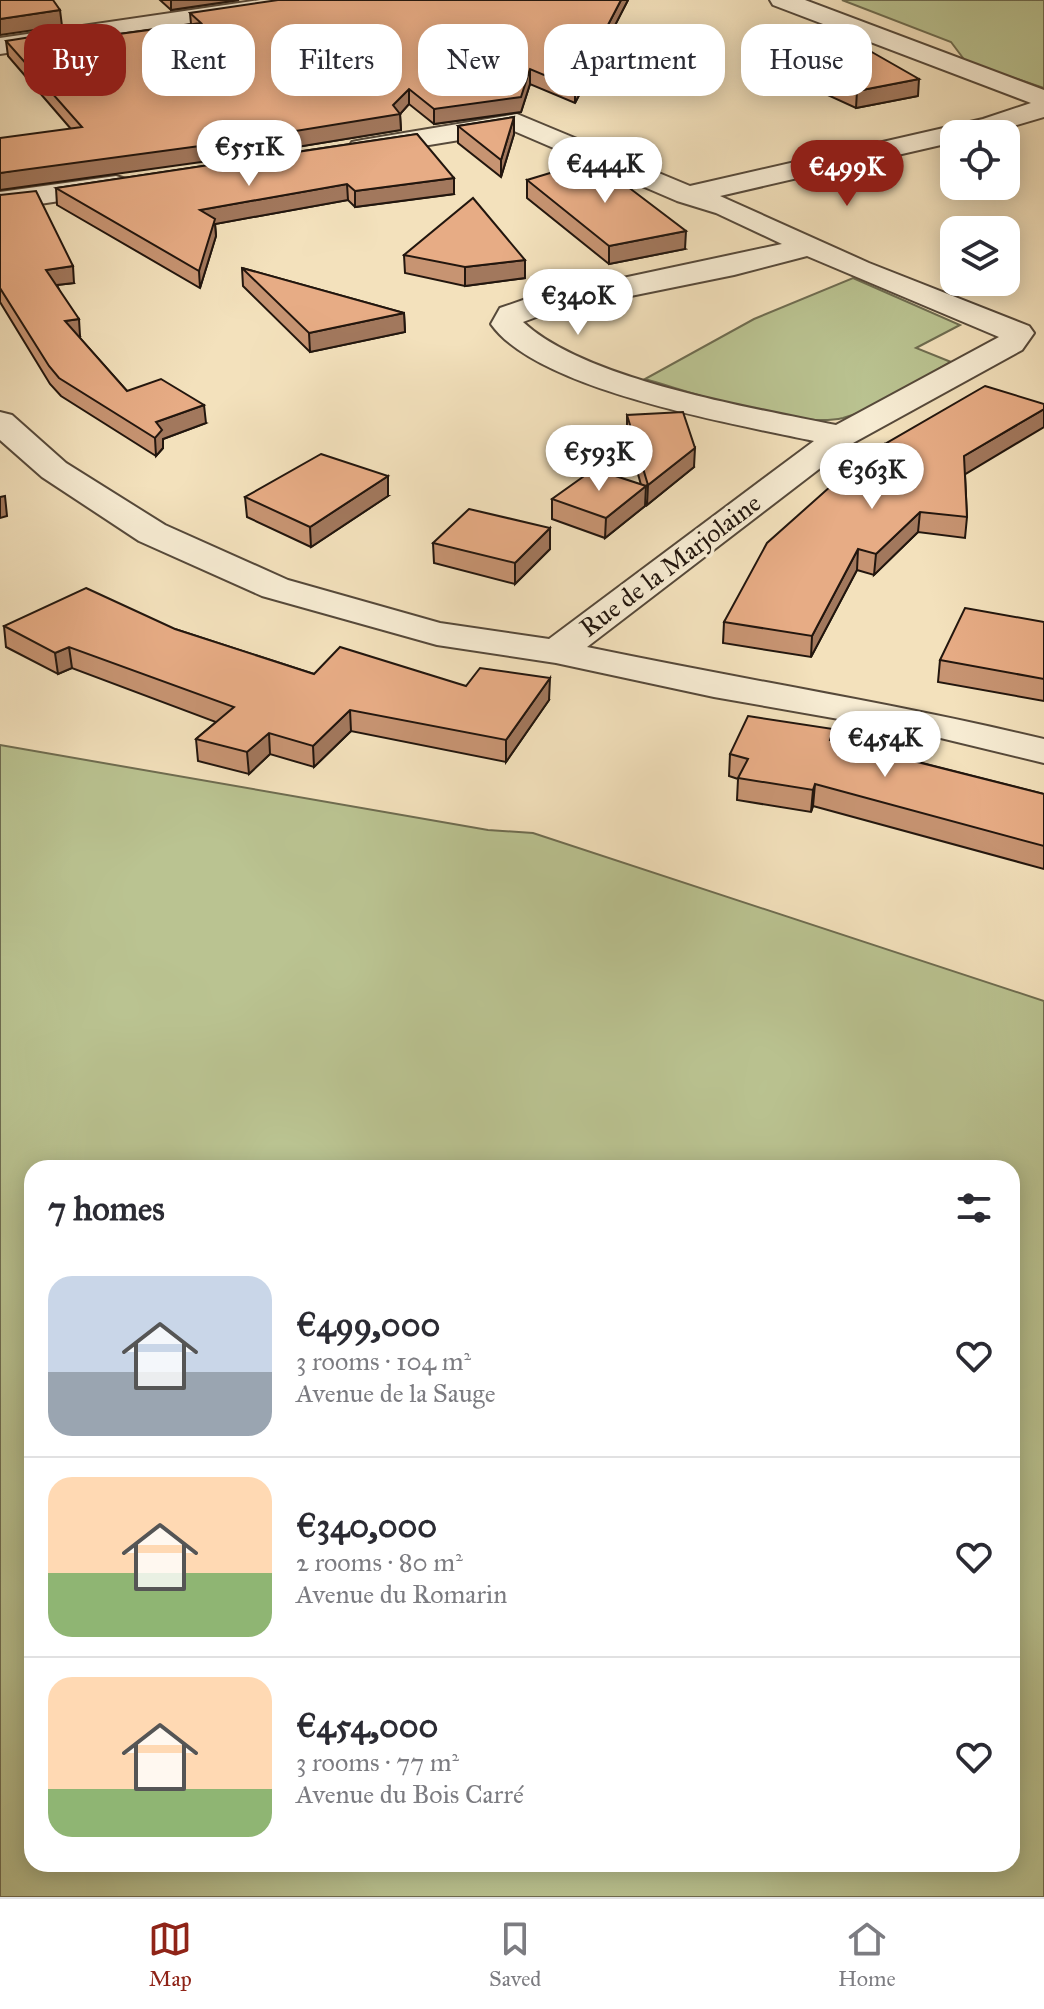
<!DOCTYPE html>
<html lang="en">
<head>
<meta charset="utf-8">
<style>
  :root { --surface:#fff; --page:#f2f2f3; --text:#2b2b33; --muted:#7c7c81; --line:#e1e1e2; --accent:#8f2418 }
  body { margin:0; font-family:"IM FELL Great Primer",serif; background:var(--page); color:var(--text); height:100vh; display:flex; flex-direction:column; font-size:30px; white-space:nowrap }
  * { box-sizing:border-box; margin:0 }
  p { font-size:26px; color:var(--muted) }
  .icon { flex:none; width:44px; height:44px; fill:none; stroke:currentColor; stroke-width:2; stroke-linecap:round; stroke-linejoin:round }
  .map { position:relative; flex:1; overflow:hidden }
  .details { position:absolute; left:24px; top:1160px; width:996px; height:712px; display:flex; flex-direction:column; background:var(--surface); border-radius:24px; box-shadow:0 4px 20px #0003 }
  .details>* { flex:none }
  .top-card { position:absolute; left:24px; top:24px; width:996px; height:72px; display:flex; gap:16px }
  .controls { position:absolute; left:940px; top:120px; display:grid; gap:16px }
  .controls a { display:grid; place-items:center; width:80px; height:80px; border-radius:16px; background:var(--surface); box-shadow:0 4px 20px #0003; font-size:40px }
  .price { position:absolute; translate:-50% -68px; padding:0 18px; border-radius:28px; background:#fff; color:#222; font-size:26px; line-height:52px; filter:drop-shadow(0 2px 4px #0008) }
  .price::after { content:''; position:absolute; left:50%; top:48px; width:24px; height:18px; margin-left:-12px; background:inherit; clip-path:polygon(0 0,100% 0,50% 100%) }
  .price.current { background:var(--accent); color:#fff }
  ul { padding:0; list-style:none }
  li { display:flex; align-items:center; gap:24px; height:200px; padding:0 24px }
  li+li { border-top:2px solid var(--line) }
  li span { display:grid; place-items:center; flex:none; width:224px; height:160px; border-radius:24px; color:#555 }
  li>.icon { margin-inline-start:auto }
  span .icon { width:96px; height:96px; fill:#fffc; stroke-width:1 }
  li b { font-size:34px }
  h2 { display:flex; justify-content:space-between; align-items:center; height:96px; padding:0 24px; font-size:34px }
  .tag { padding:0 28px; border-radius:24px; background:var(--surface); box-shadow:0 4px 20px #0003; font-size:28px; line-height:72px }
  .tag.current { background:var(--accent); color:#fff }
  .menu { display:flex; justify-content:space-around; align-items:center; height:112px; border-top:2px solid var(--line); background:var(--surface); font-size:22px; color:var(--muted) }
  .menu a { display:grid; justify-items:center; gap:4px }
  .menu .current { color:var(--accent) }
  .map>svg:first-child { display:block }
  .green { fill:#bac391; stroke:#6e6c50; stroke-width:2; fill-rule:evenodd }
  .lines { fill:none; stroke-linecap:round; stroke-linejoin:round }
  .street-casing { stroke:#56493a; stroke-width:4 }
  .street { fill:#f7ecd3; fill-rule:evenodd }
  .wall { fill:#c79472; stroke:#22160e; stroke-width:2 }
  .shaded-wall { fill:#a2785d; stroke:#22160e; stroke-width:2 }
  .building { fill:#e7ac85; stroke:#22160e; stroke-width:2 }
  .labels { text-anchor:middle; stroke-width:7; stroke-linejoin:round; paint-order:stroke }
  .far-street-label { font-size:26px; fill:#22160e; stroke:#f7ecd3 }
</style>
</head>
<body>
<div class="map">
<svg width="1044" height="1897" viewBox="0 0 1044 1897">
  <rect width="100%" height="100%" fill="#f3e1bc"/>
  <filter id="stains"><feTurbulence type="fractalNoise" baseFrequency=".0025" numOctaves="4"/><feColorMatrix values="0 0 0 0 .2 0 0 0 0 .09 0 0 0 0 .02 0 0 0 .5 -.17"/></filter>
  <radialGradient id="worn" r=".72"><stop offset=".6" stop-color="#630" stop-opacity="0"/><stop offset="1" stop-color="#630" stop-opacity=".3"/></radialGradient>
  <g class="green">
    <polygon points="842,0 1044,0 1044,88 966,62 951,42"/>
    <path d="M853,278L960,325L916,348L951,362C920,379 877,409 843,418C795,429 694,393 645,379L754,319Z"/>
    <path d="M0,745L488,830L533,833L1044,1001V1897H0ZM1012,1168V1864H32V1168Z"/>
  </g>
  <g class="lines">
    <defs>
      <g id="street">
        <polygon points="260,0 322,0 319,5 310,7 0,54 0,38"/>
        <path d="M770,0H805L1044,90V117L986,134H954V142L720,196L869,263L1029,326L1034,333L1022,350L853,443L587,647C739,679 893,703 1044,739V763L924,734L714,697L556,663L437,645L262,596L139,541L42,477L0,440V412L12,415L66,463L165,525L288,580L440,623L549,639L814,441C735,424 537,390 491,324L500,308L529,298L782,244L716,213L677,201L514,131L362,156L352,154L348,148L352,142L362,140L517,114L690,186L983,119L1031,103L773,5ZM807,256L999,337L836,425C752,408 585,380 523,322L547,313L734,275Z"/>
        <polygon points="116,176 126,179 130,185 126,191 0,210 0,192"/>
      </g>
    </defs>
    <use href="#street" class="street-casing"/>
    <use href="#street" class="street"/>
  </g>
  <g class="wall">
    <polygon points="160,0 239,0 171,10"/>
    <polygon points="628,0 575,103 530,84 521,112 434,124 409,104 400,114 401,130 223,159 71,129 8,56 6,41 82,39 191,24 190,13"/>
    <polygon points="800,66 918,96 856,108 799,82"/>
    <polygon points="514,117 514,134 501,177 458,143 458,126"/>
    <polygon points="417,134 454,194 355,207 348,200 215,224 216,236 200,288 57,205 56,188"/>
    <polygon points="527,180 685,249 609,264 527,198"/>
    <polygon points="0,195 74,283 57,285 80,336 78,336 127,391 206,423 163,439 163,448 156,456 61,396 50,384 0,302"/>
    <polygon points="404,255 525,260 525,278 465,286 405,273"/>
    <polygon points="242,268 404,313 405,332 310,352 243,286"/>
    <polygon points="627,415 694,467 647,505 645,499 645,506 605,538 552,519 552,499 641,485 627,434"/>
    <polygon points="885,444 965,474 967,517 965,538 918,532 874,575 857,570 811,657 723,643 724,622 885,451"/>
    <polygon points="388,496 311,547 247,517 245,497"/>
    <polygon points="550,528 550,549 515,584 434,563 433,543"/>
    <polygon points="1044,622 1044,701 938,682 940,660"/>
    <polygon points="4,626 175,629 314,674 466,686 549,700 506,762 351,731 314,767 270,754 249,774 198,761 196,739 216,722 72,668 58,674 6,647"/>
    <polygon points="832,740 1044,794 1044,869 813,806 811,812 737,800 738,779 729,776 730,754"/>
  </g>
  <g class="shaded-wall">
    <polygon points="171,0 239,0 171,10"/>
    <polygon points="621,0 628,0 575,103 575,88"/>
    <polygon points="60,10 62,26 0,35 0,19"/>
    <polygon points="530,69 530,84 521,112 434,124 434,109"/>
    <polygon points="919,79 918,96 856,108 857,91"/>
    <polygon points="409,89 409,104 400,114 401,130 223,159 0,190 0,173 393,105"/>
    <polygon points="514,117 514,134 501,177 501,160"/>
    <polygon points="454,178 454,194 355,207 355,191"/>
    <polygon points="347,184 348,200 215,224 216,236 200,288 199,271 200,210"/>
    <polygon points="686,231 685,249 609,264 609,246"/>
    <polygon points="525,260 525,278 465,286 465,267"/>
    <polygon points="73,266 74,283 48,286 46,270"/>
    <polygon points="404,313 405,332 310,352 309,333"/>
    <polygon points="79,319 80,336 66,338 65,321"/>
    <polygon points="204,405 206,423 163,439 163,448 156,456 155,438 156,422"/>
    <polygon points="1044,409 1044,427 962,476 964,456"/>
    <polygon points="695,448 694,467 647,505 648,485"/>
    <polygon points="388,476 388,496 311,547 310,527"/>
    <polygon points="646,486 645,506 605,538 606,518"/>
    <polygon points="5,496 7,516 0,518 0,497"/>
    <polygon points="920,512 918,532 874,575 876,554"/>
    <polygon points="550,528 550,549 515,584 515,563"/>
    <polygon points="858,549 857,570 811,657 812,636"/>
    <polygon points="69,647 72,668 58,674 55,653"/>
    <polygon points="550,678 549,700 506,762 506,740"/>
    <polygon points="350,710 351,731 314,767 313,746"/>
    <polygon points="269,733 270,754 249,774 247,752"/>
    <polygon points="815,784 813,806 811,812 813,790"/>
  </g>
  <g class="building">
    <polygon points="0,0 53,0 60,10 0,19"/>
    <polygon points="278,0 621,0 575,88 530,69 521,97 434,109 409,89 393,105 400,114 222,143 0,173 0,138 82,127 6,41 75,30 82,39 201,23 190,13"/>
    <polygon points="870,51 919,79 857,91 800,66"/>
    <polygon points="514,117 501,160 458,126"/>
    <polygon points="417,134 454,178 355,191 347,184 200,210 215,219 199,271 56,188"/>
    <polygon points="583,163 615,177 686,231 609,246 527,180"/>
    <polygon points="36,191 73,266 46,270 79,319 65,321 127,391 161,379 204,405 156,422 162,430 155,438 59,378 49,366 0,288 0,195"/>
    <polygon points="473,198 525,260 465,267 404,255"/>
    <polygon points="242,268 404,313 309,333"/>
    <polygon points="985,386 1044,404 1044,409 964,456 967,517 920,512 876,554 858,549 812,636 724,622 767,543 841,477 893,446 885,444"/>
    <polygon points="683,412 695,448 648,485 627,415"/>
    <polygon points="321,454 388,476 310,527 245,497"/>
    <polygon points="594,469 646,486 606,518 552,499"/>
    <polygon points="469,509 550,528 515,563 433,543"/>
    <polygon points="86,588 175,629 314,674 340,647 466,686 480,668 550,678 506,740 350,710 313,746 269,733 247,752 196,739 234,707 69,647 55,653 4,626"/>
    <polygon points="965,608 1044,622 1044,679 940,660"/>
    <polygon points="748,716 833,729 830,740 1044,794 1044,846 815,784 813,790 738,778 748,759 730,754"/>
  </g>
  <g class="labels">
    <g class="far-street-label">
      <text transform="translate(670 565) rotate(-37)" y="9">Rue de la Marjolaine</text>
    </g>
  </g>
  <rect width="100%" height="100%" filter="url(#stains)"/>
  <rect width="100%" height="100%" fill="url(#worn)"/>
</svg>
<div class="controls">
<a><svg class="icon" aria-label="locate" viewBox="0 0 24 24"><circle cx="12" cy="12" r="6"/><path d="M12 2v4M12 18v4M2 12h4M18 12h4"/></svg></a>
<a><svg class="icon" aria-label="layers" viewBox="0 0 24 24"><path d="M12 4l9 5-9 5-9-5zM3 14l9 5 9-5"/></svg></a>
</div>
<b class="price" style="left:249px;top:188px">€551K</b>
<b class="price" style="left:605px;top:205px">€444K</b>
<b class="price current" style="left:847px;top:208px">€499K</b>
<b class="price" style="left:578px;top:337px">€340K</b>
<b class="price" style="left:599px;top:493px">€593K</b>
<b class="price" style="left:872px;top:511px">€363K</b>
<b class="price" style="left:885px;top:779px">€454K</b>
<div class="top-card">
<a class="tag current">Buy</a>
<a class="tag">Rent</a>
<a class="tag">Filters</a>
<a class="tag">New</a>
<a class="tag">Apartment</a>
<a class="tag">House</a>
</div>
<section class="details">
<h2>7 homes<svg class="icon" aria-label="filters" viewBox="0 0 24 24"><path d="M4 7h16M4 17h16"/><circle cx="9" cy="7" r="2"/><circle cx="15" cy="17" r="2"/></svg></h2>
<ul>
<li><span style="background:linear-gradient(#c9d6e8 60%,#9aa5b1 0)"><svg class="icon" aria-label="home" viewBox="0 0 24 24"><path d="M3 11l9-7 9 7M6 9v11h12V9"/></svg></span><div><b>€499,000</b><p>3 rooms · 104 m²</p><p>Avenue de la Sauge</p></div><svg class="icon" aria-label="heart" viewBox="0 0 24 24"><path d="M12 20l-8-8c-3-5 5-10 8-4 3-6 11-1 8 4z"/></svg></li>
<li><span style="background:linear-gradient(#ffd9b3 60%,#8fb573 0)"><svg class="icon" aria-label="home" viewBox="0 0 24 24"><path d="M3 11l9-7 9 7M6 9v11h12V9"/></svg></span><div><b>€340,000</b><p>2 rooms · 80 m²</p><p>Avenue du Romarin</p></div><svg class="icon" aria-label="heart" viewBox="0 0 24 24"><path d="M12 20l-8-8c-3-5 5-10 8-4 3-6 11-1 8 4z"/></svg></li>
<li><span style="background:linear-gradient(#ffd9b3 70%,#8fb573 0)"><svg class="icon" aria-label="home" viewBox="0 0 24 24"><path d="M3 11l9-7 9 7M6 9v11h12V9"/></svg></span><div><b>€454,000</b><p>3 rooms · 77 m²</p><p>Avenue du Bois Carré</p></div><svg class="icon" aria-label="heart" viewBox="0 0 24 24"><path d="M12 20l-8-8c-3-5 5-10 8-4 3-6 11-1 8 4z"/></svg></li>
</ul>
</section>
</div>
<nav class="menu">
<a class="current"><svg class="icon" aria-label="map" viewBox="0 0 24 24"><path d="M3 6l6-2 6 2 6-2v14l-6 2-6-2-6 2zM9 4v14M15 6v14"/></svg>Map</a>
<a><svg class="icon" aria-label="saved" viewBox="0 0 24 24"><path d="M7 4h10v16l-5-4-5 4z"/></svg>Saved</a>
<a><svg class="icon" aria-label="home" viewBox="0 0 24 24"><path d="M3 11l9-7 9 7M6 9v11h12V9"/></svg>Home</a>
</nav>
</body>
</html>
